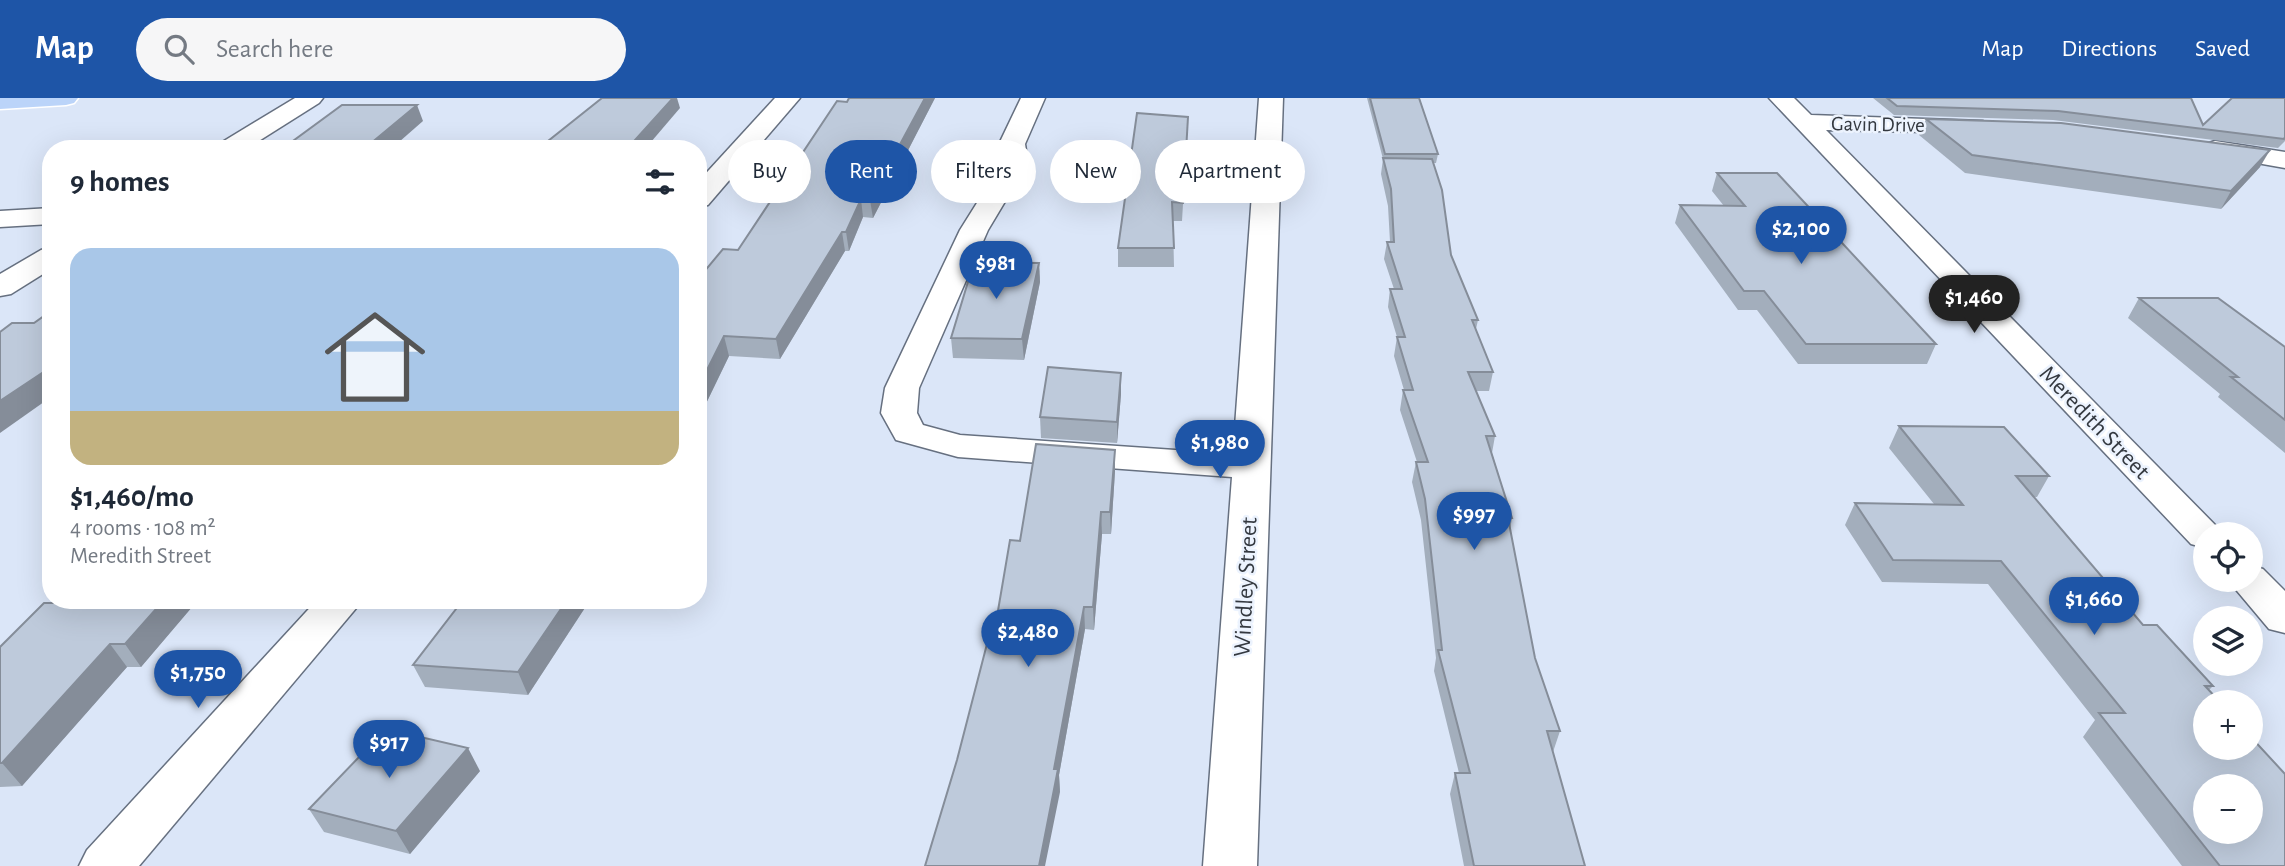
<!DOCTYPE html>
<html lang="en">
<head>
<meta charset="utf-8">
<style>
  :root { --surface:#fff; --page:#f6f6f7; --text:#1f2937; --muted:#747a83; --accent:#1e55a7 }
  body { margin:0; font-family:"Alegreya Sans",sans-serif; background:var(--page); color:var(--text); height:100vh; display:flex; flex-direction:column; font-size:26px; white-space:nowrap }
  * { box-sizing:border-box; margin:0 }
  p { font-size:23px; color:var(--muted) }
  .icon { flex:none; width:38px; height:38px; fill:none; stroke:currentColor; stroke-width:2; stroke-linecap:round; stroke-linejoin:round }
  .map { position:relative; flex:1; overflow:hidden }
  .sheet { position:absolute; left:42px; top:42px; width:665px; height:469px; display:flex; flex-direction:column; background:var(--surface); border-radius:28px; box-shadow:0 7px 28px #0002 }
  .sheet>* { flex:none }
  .guide { position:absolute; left:728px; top:42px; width:665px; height:63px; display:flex; gap:14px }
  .buttons { position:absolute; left:2193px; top:424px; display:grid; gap:14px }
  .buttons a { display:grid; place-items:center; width:70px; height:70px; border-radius:50%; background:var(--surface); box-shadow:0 7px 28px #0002; font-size:35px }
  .price { position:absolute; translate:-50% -60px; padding:0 16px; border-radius:24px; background:var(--accent); color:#fff; font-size:23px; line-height:46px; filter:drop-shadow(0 2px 4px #0008) }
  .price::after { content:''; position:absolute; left:50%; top:42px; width:21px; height:16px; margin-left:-10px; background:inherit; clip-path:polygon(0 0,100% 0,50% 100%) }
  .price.active { background:#222; color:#fff }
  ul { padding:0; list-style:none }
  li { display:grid; align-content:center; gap:14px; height:371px; padding:0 28px }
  li span { display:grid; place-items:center; height:217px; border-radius:21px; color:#555 }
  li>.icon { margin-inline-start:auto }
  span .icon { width:126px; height:126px; fill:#fffc; stroke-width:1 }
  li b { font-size:30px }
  h2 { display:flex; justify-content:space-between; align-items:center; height:84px; padding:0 28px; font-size:30px }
  .tag { padding:0 24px; border-radius:32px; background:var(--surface); box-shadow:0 7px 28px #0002; font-size:24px; line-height:63px }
  .tag.active { background:var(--accent); color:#fff }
  header { display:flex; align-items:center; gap:42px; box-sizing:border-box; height:98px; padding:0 35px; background:var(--accent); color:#fff }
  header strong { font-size:33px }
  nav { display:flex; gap:38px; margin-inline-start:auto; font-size:24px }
  .search { width:490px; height:63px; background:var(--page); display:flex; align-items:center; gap:18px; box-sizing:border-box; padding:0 24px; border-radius:38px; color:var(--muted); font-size:26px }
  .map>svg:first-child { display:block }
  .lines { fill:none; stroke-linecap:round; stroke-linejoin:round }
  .minor-casing { stroke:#667080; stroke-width:3 }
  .major-casing { stroke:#fff; stroke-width:3 }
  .minor { fill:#fff; fill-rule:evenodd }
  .major { fill:#bbd4f9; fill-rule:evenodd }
  .wall { fill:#a3aebc }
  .shaded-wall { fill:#858d99 }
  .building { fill:#becadb; stroke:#858d99; stroke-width:2; fill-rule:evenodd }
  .labels { text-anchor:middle; stroke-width:5; stroke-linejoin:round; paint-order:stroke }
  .far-street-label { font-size:21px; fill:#343940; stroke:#ecf3fe }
  .street-label { font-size:24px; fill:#343940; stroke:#ecf3fe }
</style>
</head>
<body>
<header>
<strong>Map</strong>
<div class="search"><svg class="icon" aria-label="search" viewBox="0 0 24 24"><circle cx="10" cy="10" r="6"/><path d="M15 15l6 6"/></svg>Search here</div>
<nav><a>Map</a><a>Directions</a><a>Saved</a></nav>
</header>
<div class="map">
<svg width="2285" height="768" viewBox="0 0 2285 768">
  <rect width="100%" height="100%" fill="#dbe6f8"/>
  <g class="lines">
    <defs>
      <g id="minor">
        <polygon points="295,0 323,0 319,5 246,51 215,51 219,46"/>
        <polygon points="775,0 800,0 708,107 698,109 698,84"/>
        <polygon points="1021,0 1045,0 1025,46 1028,65 988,132 919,290 917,315 923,327 960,337 1233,356 1259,0 1283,0 1257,768 1203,768 1232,379 958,359 896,342 881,315 885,290 960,132 1002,65 999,46"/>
        <polygon points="1769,0 1794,0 1811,17 1983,23 1986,28 1983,33 1974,35 1826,32 2224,436 2205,436 2205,450 2191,446"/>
        <polygon points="2215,43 2285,54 2285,70 2206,56 2202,51 2206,46"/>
        <polygon points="51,110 51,126 0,129 0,113"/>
        <polygon points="51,149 51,171 11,196 0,198 0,176 41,152"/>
        <polygon points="2250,467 2263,471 2285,493 2285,535 2269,531 2227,481 2250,481"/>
        <polygon points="317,502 363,502 139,768 79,768 87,752"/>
      </g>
      <polygon id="major" points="0,0 78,0 74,5 66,7 0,11"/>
    </defs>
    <use href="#minor" class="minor-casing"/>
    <use href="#major" class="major-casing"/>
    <use href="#minor" class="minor"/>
    <use href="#major" class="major"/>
  </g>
  <g class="wall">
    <polygon points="849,0 935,0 873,120 863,119 849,153 845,153 780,261 729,258 698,322 738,152"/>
    <polygon points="1367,0 1419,0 1438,56 1436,65 1433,65 1451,157 1478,222 1476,231 1493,274 1489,293 1476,293 1495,338 1492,355 1512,420 1510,431 1535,560 1560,633 1553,654 1585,768 1464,768 1450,696 1455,675 1459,675 1434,573 1436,560 1421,422 1412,384 1416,364 1417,364 1400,312 1403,292 1404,292 1394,258 1397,239 1388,209 1390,191 1394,191 1384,161 1387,144 1390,144 1388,108 1381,76 1383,61"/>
    <polygon points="1873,0 2191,0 2203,27 2285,0 2285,43 2278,50 2053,22 1894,17"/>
    <polygon points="1188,19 1182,123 1173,123 1174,169 1118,169 1118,150"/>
    <polygon points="1926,21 2260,69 2221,111 1965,75 1919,37"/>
    <polygon points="1717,75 1936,246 1927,266 1798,266 1757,212 1738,212 1675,125 1680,107 1724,108 1712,93"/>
    <polygon points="1039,165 1040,184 1024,262 953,260 951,240"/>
    <polygon points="2139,200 2285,249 2285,355 2218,299 2220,296 2128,220"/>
    <polygon points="1121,296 1117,345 1041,340 1040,319"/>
    <polygon points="1899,328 2049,378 2037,399 2034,399 2143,527 2213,588 2209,592 2285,768 2182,768 2083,639 2095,622 1988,486 1882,484 1845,427 1855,405 1934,406 1889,350"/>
    <polygon points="1115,352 1115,373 1111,436 1102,436 1094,532 1085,531 1059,677 1060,694 993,542"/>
    <polygon points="60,502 198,502 141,569 127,569 22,688 0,689 0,549"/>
    <polygon points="463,502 590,502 528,597 425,589 413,567"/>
    <polygon points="480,673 410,756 324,734 309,711"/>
  </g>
  <g class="shaded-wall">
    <polygon points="673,0 677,0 680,10 645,51 627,51"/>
    <polygon points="925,0 935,0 873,120 870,102"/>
    <polygon points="417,7 423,23 391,51 364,51"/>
    <polygon points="2270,52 2260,69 2221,111 2231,93"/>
    <polygon points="861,101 863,119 849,153 846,134"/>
    <polygon points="842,134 845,153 780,261 776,241"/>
    <polygon points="1039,165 1040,184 1024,262 1022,241"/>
    <polygon points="724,238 729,258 698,322 698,290"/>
    <polygon points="51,269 51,299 0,335 0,303"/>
    <polygon points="1121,275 1121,296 1117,345 1117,324"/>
    <polygon points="1115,352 1115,373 1111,436 1110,414"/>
    <polygon points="1101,414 1102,436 1094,532 1093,509"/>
    <polygon points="164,502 198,502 141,569 125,546"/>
    <polygon points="567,502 590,502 528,597 518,574"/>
    <polygon points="1084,509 1085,531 1059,677 1060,694 1045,768 1039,768 1054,671"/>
    <polygon points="110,546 127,569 22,688 2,665"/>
    <polygon points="468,650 480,673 410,756 396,733"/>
  </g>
  <g class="building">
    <polygon points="602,0 673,0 627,51 538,51"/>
    <polygon points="849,0 925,0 870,102 861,101 846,134 842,134 776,241 724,238 698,290 698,181 723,151 738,152 837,3 847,4"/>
    <polygon points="1370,0 1419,0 1438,56 1385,56"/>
    <polygon points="1887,0 2191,0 2203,27 2232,0 2285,0 2285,39 2284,41 2058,13 1897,8"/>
    <polygon points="342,7 417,7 364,51 282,51"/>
    <polygon points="1137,15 1188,19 1183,105 1172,104 1174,150 1118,150"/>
    <polygon points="1926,21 2061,25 2270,52 2231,93 1972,57"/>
    <polygon points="1383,60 1432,61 1442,92 1451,157 1478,222 1472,222 1493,274 1468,274 1495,338 1486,338 1512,420 1508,420 1535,560 1560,633 1547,633 1585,768 1474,768 1455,675 1470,675 1438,552 1442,552 1425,401 1416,364 1428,364 1403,292 1413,292 1397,239 1405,239 1390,191 1402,191 1387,144 1394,144 1391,91"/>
    <polygon points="1717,75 1777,75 1936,246 1806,246 1764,193 1744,193 1680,107 1745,108"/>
    <polygon points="974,164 1039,165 1022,241 951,240"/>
    <polygon points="2139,200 2218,200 2285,249 2285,322 2231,279 2238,279"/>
    <polygon points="51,213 51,269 0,303 0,234 12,225 34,225"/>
    <polygon points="1048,269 1121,275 1117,324 1040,319"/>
    <path d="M1899,328L2004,329L2049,378H2016L2143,527H2157L2213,588H2205L2220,604H2205V649H2250V638L2285,676V768H2220L2099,615H2125L2001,463L1893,462L1855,405L1963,407ZM2205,688H2250V733H2205Z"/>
    <polygon points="1036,346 1115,352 1110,414 1101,414 1093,509 1084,509 1054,671 1058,671 1039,768 925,768 957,662 988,542 993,542 1010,442 1020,443"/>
    <polygon points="60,502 164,502 125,546 110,546 2,665 0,665 0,549 44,505 57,505"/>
    <polygon points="463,502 567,502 518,574 413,567"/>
    <polygon points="386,631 468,650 396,733 309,711"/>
  </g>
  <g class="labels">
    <g class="far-street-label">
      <text transform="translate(1878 26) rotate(1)" y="7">Gavin Drive</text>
    </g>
    <g class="street-label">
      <text transform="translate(2095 324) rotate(46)" y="8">Meredith Street</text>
      <text transform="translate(1245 489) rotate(-87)" y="8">Windley Street</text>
    </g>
  </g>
</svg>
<div class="buttons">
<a><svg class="icon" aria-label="locate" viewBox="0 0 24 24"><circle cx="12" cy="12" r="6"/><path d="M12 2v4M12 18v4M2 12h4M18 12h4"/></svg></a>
<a><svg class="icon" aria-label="layers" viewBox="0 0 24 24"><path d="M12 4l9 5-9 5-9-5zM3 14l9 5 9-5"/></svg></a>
<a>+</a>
<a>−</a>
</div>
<b class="price" style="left:1801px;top:168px">$2,100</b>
<b class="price" style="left:996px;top:203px">$981</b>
<b class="price active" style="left:1974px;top:237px">$1,460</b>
<b class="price" style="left:1220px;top:382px">$1,980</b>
<b class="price" style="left:1474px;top:454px">$997</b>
<b class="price" style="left:2094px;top:539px">$1,660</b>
<b class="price" style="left:1028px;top:571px">$2,480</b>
<b class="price" style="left:198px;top:612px">$1,750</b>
<b class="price" style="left:389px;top:682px">$917</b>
<div class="guide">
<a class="tag">Buy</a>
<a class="tag active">Rent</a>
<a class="tag">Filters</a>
<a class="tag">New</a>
<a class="tag">Apartment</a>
</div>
<section class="sheet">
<h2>9 homes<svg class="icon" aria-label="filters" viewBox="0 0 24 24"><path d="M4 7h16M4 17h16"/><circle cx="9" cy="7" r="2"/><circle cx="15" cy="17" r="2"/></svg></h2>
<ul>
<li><span style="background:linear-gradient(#a9c7e8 75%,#c2b280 0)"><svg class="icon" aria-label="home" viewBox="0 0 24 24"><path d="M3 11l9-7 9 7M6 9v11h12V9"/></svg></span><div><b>$1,460/mo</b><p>4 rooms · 108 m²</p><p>Meredith Street</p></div></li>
</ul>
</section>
</div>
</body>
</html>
